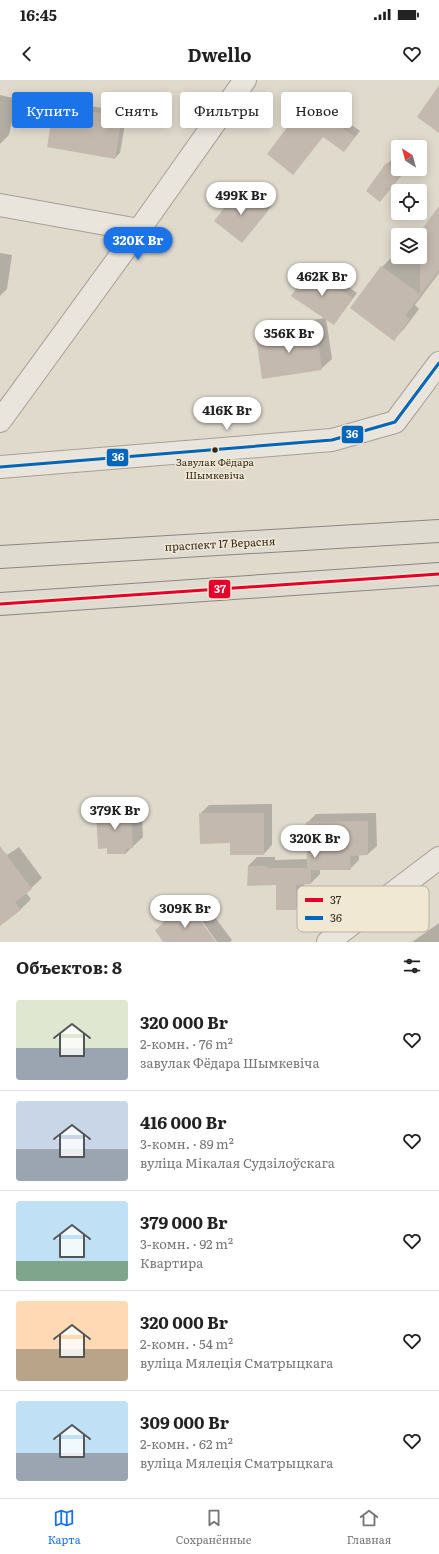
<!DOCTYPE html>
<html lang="ru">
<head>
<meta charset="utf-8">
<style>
  :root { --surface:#fff; --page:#f6f6f6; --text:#222; --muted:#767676; --line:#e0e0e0; --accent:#1a73e8 }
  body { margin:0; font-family:Literata,serif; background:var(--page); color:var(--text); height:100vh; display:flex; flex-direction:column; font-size:15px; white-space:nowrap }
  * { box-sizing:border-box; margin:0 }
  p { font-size:13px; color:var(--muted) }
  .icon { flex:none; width:22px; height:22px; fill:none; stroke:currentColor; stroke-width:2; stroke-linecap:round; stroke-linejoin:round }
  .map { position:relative; height:862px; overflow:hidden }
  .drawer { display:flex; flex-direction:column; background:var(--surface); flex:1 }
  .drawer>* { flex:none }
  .hud { position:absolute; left:12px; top:12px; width:415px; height:36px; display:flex; gap:8px }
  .needle { width:26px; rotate:324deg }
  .buttons { position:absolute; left:391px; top:60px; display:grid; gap:8px }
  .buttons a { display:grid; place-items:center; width:36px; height:36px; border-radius:4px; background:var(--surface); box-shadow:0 2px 10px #0003; font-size:20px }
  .price { position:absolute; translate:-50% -34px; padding:0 9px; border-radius:14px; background:#fff; color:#222; font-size:13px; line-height:26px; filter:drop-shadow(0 1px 2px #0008) }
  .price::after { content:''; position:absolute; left:50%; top:24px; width:12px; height:9px; margin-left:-6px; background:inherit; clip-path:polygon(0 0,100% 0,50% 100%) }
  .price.current { background:var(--accent); color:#fff }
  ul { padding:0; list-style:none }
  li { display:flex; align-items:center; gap:12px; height:100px; padding:0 16px }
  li+li { border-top:1px solid var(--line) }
  li span { display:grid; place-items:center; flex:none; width:112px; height:80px; border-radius:4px; color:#555 }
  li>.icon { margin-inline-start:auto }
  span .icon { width:48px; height:48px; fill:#fffc; stroke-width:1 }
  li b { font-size:17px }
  h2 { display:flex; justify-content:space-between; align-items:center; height:48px; padding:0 16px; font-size:17px }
  .pill { padding:0 14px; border-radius:4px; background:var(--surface); box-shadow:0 2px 10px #0003; font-size:14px; line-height:36px }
  .pill.current { background:var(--accent); color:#fff }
  .status { display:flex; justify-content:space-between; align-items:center; height:28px; padding:0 20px; background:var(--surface); direction:ltr }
  .status svg { height:11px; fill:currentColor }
  header { display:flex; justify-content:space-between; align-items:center; height:52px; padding:0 16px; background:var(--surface); font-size:18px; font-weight:700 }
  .dock { display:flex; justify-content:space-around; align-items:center; height:56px; border-top:1px solid var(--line); background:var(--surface); font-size:11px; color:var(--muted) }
  .dock a { display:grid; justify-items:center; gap:2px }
  .dock .current { color:var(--accent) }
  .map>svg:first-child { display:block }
  .shadow { fill:#0003 }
  .building { fill:#c4b9ae }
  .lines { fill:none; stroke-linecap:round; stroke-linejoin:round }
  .minor-casing { stroke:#a59f96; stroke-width:24 }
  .major-casing { stroke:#8b857d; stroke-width:24 }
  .minor { stroke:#e9e5dd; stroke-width:22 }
  .major { stroke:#e0dbd0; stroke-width:22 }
  .bus-1-casing { stroke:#f1e8d4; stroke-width:6 }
  .bus-2-casing { stroke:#f1e8d4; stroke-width:6 }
  .bus-1 { stroke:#e4002b; stroke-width:3 }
  .bus-2 { stroke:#0065bd; stroke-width:3 }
  .bus-dot { fill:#33281f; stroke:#f1e8d4; stroke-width:1.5 }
  .labels { text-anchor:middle; stroke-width:3; stroke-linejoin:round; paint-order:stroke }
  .bus-label { font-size:10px; fill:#33281f; stroke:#f1e8d4 }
  .street-label { font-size:11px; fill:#33281f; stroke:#f1e8d4 }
  .key { fill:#f1e8d4; stroke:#b8ae9e; stroke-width:1 }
  .key-label { font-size:11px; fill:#33281f }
  .line-badge { stroke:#f1e8d4; stroke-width:1.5 }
  .badge-label { font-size:11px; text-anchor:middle; font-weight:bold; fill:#fff }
</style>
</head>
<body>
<div class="status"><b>16:45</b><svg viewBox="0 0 49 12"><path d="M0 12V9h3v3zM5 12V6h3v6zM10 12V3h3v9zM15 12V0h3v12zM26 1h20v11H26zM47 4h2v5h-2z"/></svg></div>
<header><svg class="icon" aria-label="back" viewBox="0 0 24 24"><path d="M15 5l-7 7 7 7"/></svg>Dwello<svg class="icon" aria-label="heart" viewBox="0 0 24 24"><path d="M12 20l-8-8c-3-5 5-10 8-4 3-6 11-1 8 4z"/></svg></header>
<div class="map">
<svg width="439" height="862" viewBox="0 0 439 862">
  <rect width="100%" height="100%" fill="#e0dacd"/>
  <g class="shadow">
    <polygon points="309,14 360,51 344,71 297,37 304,19"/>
    <polygon points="0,15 17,19 9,55 0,64"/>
    <polygon points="60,21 127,32 120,73 115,78 55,26"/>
    <polygon points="392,79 398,83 398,89 406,89 380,121 387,84"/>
    <polygon points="245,104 272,125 242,162 216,141"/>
    <polygon points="439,128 439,193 415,225 419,229 404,249 394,259 352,228 382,187 393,176 400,181 403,177 420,177 419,155"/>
    <polygon points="0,173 12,175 7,209 0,216"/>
    <polygon points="316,184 357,213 334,244 326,238 332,279 321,289 257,258 267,247 325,238 311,189"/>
    <polygon points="141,720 143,757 126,773 97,732 108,721"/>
    <polygon points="272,724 272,765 264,774 231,762 200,734 209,725"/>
    <polygon points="376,733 377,766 368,774 359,774 359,780 350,789 320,789 320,794 311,803 304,803 304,820 296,829 277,804 248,786 257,777 275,777 275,780 308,779 308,742 316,734"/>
    <polygon points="19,767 42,798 26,813 31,819 20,830 0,843 0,777 6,773 7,775"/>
    <polygon points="199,816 232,860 230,862 217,862 189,823"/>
    <polygon points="187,825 215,862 165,862 156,850 166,840"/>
    <polygon points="439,843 439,862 412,862"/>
  </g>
  <g class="building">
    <polygon points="439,5 439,53 417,37"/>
    <polygon points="303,18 355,57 344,72 323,57 293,95 267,74 295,37 291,34"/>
    <polygon points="54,25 122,37 115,79 47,67"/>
    <polygon points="386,83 402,95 380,122 366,111"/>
    <polygon points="239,109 268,131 242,163 214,141"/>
    <polygon points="439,126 439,190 405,236 410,239 394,261 350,228 381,186 420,214 420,152"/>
    <polygon points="310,188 353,218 334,245 291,216"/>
    <polygon points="316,248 322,290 262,299 256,257"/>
    <polygon points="131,730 133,768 126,769 126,774 107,774 107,768 98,769 96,731"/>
    <polygon points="199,733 264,733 264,775 230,775 230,763 200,764"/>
    <polygon points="368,741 368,775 350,776 351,790 311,790 311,804 296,805 296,830 276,830 276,805 247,806 248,786 267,786 267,788 307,788 306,742"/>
    <polygon points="0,766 32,809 15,822 21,830 0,846"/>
    <polygon points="189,825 216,862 163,862 155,850"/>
  </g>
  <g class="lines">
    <defs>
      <g id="minor">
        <polyline points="0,125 139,150"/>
        <polyline points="0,341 139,150 245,0"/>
        <polyline points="0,387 332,360 395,342 439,283"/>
        <polyline points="328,862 439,778"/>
      </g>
      <g id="major">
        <polyline points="0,477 439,451"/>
        <polyline points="0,524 439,494"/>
      </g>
    </defs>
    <use href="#minor" class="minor-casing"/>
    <use href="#major" class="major-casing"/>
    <use href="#minor" class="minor"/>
    <use href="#major" class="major"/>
    <defs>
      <polyline id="bus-1" points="0,524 439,494"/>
      <polyline id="bus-2" points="0,387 332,360 395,342 439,283"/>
    </defs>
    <use href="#bus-1" class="bus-1-casing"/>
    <use href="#bus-2" class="bus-2-casing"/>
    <use href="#bus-1" class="bus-1"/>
    <use href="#bus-2" class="bus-2"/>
  </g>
  <circle class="bus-dot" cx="215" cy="370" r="3.5"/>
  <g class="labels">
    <g class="bus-label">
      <text x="215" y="386">Завулак Фёдара<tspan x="215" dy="13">Шымкевіча</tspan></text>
    </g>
    <g class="street-label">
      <text transform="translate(220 464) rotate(-3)" y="4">праспект 17 Верасня</text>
    </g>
  </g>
  <rect x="297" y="806" width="132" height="46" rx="6" class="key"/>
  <rect x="305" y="818" width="18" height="4" fill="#e4002b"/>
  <rect x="305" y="836" width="18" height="4" fill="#0065bd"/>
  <g class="key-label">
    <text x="330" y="824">37</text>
    <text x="330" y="842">36</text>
  </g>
  <g class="line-badge">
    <rect x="341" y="345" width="23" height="19" rx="4" fill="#0065bd"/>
    <rect x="106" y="368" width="23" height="19" rx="4" fill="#0065bd"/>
    <rect x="208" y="499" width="23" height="20" rx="4" fill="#e4002b"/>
  </g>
  <g class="badge-label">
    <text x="352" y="358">36</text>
    <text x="118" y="381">36</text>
    <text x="220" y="513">37</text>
  </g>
</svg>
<div class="buttons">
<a><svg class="needle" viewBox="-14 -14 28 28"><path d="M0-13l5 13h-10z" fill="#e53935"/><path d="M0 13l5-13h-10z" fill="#767676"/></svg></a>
<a><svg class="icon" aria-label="locate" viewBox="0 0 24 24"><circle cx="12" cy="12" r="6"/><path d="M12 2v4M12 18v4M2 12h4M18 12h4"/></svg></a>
<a><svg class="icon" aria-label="layers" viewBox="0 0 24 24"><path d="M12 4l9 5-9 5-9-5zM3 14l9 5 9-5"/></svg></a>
</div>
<b class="price" style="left:241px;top:136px">499K Br</b>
<b class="price current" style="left:138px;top:181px">320K Br</b>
<b class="price" style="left:322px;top:217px">462K Br</b>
<b class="price" style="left:289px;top:274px">356K Br</b>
<b class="price" style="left:227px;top:351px">416K Br</b>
<b class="price" style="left:115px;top:751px">379K Br</b>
<b class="price" style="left:315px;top:779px">320K Br</b>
<b class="price" style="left:185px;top:849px">309K Br</b>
<div class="hud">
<a class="pill current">Купить</a>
<a class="pill">Снять</a>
<a class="pill">Фильтры</a>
<a class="pill">Новое</a>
</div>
</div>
<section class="drawer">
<h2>Объектов: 8<svg class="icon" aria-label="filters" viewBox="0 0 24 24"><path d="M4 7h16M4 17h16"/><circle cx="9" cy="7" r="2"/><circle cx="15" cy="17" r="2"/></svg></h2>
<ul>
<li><span style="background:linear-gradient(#dfe7d0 60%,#9aa5b1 0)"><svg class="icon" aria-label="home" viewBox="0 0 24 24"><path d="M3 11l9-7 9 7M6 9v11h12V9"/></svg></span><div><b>320 000 Br</b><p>2-комн. · 76 m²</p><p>завулак Фёдара Шымкевіча</p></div><svg class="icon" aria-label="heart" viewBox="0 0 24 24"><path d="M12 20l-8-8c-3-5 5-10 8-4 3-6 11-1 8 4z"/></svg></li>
<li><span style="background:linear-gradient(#c9d6e8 60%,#9aa5b1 0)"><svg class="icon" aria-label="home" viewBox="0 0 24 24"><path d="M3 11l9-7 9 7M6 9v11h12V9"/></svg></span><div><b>416 000 Br</b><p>3-комн. · 89 m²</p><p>вуліца Мікалая Судзілоўскага</p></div><svg class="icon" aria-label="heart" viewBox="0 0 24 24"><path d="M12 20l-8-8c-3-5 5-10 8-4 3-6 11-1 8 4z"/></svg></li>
<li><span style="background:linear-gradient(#bfe0f5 75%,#7fa58c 0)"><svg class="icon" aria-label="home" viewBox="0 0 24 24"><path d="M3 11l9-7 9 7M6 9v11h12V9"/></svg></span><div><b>379 000 Br</b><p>3-комн. · 92 m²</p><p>Квартира</p></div><svg class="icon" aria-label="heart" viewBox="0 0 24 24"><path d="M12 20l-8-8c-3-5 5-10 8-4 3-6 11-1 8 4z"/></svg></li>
<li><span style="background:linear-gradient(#ffd9b3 60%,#b9a48a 0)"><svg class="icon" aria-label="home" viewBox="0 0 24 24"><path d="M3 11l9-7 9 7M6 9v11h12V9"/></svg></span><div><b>320 000 Br</b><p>2-комн. · 54 m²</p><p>вуліца Мялеція Сматрыцкага</p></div><svg class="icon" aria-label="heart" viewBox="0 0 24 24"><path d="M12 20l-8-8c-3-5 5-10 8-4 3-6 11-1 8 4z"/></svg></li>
<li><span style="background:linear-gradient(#bfe0f5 65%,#9aa5b1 0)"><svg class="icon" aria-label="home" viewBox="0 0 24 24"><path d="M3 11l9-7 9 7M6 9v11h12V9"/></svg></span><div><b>309 000 Br</b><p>2-комн. · 62 m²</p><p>вуліца Мялеція Сматрыцкага</p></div><svg class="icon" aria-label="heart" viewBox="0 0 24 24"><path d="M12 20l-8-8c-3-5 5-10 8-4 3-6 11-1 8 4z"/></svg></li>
</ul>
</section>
<nav class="dock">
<a class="current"><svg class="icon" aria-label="map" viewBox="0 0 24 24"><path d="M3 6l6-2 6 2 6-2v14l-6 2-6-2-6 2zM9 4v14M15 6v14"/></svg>Карта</a>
<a><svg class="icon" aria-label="saved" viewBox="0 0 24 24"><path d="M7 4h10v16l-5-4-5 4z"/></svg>Сохранённые</a>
<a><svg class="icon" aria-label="home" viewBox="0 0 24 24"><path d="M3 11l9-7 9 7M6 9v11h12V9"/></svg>Главная</a>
</nav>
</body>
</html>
